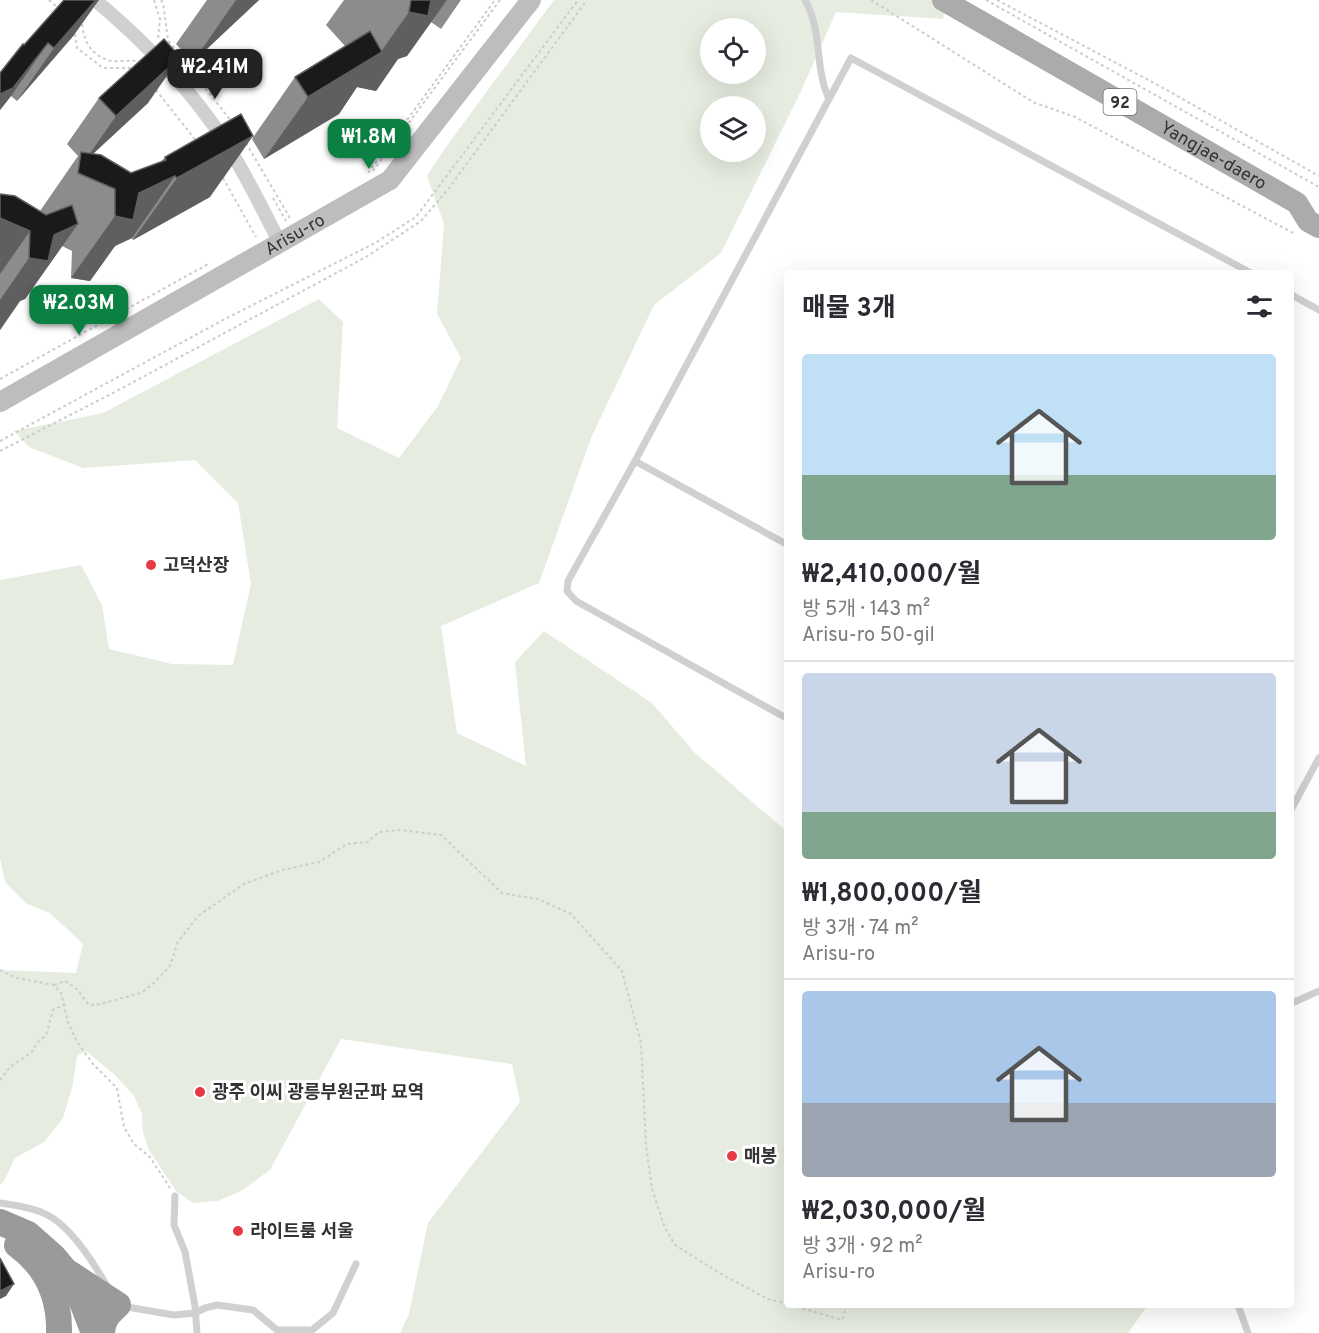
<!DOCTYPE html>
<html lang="ko">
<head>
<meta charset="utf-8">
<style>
  :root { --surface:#fff; --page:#f7f7f7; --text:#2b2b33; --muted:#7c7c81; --line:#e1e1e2; --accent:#0b8043 }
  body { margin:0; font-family:Overpass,"Noto Sans KR",sans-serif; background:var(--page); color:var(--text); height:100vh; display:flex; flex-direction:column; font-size:22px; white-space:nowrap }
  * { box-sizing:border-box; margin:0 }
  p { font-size:20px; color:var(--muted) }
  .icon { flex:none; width:33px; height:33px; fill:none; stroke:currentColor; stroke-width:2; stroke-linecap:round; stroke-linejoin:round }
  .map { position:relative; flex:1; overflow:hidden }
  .sheet { position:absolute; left:784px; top:270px; width:510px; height:1038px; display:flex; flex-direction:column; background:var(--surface); border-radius:6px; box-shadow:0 6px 24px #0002 }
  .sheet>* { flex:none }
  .fabs { position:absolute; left:700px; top:18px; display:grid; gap:12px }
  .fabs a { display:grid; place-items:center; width:66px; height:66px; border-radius:50%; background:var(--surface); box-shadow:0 6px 24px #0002; font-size:30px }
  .price { position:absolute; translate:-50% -51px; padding:0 14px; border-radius:12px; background:var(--accent); color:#fff; font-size:20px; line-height:39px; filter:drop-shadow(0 2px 3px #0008) }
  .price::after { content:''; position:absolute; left:50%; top:36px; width:18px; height:14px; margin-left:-9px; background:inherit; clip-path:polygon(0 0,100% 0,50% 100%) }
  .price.on { background:#222; color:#fff }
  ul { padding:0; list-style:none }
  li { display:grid; align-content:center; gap:12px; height:318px; padding:0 18px }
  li+li { border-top:2px solid var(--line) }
  li span { display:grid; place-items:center; height:186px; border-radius:6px; color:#555 }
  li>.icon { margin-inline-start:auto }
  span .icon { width:108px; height:108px; fill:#fffc; stroke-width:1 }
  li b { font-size:26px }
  h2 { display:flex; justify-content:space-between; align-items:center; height:72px; padding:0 18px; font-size:26px }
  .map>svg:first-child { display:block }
  .green { fill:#e6ecdf; fill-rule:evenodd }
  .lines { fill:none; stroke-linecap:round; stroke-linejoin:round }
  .path { stroke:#cdcdcd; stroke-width:2; stroke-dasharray:3 3; stroke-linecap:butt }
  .service { stroke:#d0d0d0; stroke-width:7 }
  .minor { stroke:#d0d0d0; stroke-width:14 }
  .secondary { stroke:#bdbdbd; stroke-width:20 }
  .primary { stroke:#ababab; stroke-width:22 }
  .motorway { stroke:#9a9a9a; stroke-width:26 }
  .wall { fill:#8c8c8c }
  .shaded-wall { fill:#5f5f5f }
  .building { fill:#1a1a1a; stroke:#5f5f5f; stroke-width:1.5 }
  .poi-dot { fill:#e63946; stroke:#fff; stroke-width:2 }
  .labels { text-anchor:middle; stroke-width:6; stroke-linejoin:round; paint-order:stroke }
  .shield { fill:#fff; stroke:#707070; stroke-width:1.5 }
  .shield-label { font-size:16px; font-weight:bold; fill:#333 }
  .street-label { font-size:18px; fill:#333; stroke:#fff }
  .poi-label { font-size:18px; font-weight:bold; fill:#333; stroke:#fff; text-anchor:start }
</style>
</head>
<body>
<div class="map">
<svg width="1319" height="1333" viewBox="0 0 1319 1333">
  <rect width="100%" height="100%" fill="#fff"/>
  <path class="green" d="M554,0H947L943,19L836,12L802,89L721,253L654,305L591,438L539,583L441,626L457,733L526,766L515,662L544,631L652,703L694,752L785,830H787L788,1305H1148L1128,1333H400L409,1314L428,1223L520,1102L512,1064L341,1039L270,1170L241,1191L217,1201L193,1203L176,1191L149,1150L143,1133L142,1114L134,1096L115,1075L86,1051L77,1056L73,1084L63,1118L44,1142L15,1158L3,1183L0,1184V970L76,973L83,944L50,913L27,904L5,882L0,858V580L81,565L102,605L109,649L172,664L233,665L251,584L238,503L195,460L83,468L29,447L14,431L103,413L319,299L343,322L337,428L399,458L438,406L461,358L437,314L444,224L427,176L446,147ZM711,28H756V74H711ZM711,106H756V152H711Z"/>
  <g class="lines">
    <g class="path">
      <polyline points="49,0 58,8"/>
      <polyline points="154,0 160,19 158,39"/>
      <polyline points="161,0 163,3 168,40 231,121"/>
      <polyline points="871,0 1033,102 1075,117 1295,234"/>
      <polyline points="986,0 1319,187"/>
      <polyline points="997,0 1156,84 1319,176"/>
      <path d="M82,24C84,42 92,57 112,61C122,62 131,59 141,62"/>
      <polyline points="75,34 77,48 103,68 134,68"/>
      <polyline points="156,90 197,142"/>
      <polyline points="246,143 290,218"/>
      <polyline points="373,171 500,0"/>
      <polyline points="368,173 495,0"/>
      <polyline points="223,178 256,237"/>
      <polyline points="273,198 286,221"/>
      <polyline points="0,379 210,263"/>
      <polyline points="0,441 225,319 375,243 416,217 578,0"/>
      <polyline points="0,451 113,393 366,257 421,221 449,188 587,0"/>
      <polyline points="0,970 17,978 54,985 61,993 68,1022 77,1042 93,1064 117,1088 124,1127 134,1144 150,1157 170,1188"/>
      <polyline points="54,985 65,981 77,989 89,1005 96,1005 141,993 154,983 170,966 178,942 198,916 244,884 282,870 319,862 347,844 368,842 379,832 400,830 441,835 502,893 538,899 571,914 622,971 641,1043 646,1145 652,1189 665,1228 675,1245 721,1274 768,1299 788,1304"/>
      <polyline points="0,1080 10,1067 32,1052 37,1043 46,1035 53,1010 65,1004"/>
      <polyline points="791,1305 842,1320 847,1305"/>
    </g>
    <g class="service">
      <polyline points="829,99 851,58 1251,273"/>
      <polyline points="1292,295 1319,310"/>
      <polyline points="635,461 568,581 567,591 576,601 788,719"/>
      <path d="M788,545L635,461L829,99C814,67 823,31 805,0"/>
      <polyline points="1292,808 1319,758"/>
      <polyline points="1292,1003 1319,991"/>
      <polyline points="175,1196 174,1225 185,1252 195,1306 197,1333"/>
      <path d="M0,1203C14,1205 28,1207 41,1212C69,1222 94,1263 108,1288"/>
      <polyline points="1238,1305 1248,1333"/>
      <polyline points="121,1306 174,1315 195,1313 205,1308 217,1305 253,1310 277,1330 312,1330 333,1313 356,1264"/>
    </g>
    <path class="minor" d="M95,0C144,41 190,88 225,142C246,174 262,209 280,243"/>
    <path class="secondary" id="s1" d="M0,402L390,180L531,0"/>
    <path class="primary" id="s2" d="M943,0L1297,203L1308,221L1319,227"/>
    <g class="motorway">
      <polyline points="0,1222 28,1234 54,1257 74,1281 94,1333"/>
      <path d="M17,1245C46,1266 60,1297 59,1333"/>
      <path d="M69,1273L118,1305C108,1314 103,1319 102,1333"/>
    </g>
  </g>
  <g class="wall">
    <polygon points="207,0 259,0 193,62 176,44"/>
    <polygon points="344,0 461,0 441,29 431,22 407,56 398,59 376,91 357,87 339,114 264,159 252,139 295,77 345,46 326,25"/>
    <polygon points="74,35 17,101 11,96 0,110 0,73 24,45"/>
    <polygon points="99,98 148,103 93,154 131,173 161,162 165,157 210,197 133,240 132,238 115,246 90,281 71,278 72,251 62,246 25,299 20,301 0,330 0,194 40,211 78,156 67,144"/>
  </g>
  <g class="shaded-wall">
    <polygon points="96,0 99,0 74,35 17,101 54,48"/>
    <polygon points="236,0 259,0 193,62"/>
    <polygon points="425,0 447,0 407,56 398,59 376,91 357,87 339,114 264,159 308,97 380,53 409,12"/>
    <polygon points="48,43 11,96 0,110 0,94"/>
    <polygon points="180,57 148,103 84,162 116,116"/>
    <polygon points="253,136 210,197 133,240 177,178"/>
    <polygon points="175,176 132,238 115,246 90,281 71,278 115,216 139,193"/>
    <polygon points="0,218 30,231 0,274"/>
    <polygon points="78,224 25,299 20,301 0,330 0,300 29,258 54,235"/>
    <polygon points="14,1284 6,1296 0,1299 0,1291"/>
  </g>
  <g class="building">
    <polygon points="64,0 96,0 54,48 48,43 13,88 0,94 0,73 23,44 24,45"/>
    <polygon points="411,0 431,0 428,16 409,12"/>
    <polygon points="370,31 382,52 308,97 295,77"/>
    <polygon points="164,39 180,57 116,116 99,98"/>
    <polygon points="241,114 253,136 177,178 175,176 139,193 133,220 115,216 115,189 78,173 81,152 101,155 131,173 166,160 165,157"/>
    <polygon points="0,194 15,196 46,215 72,205 78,224 54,235 48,261 29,258 30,231 0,218"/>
    <polygon points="0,1258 14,1284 0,1291"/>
  </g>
  <g class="poi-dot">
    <circle cx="151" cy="565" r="6"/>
    <circle cx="200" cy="1092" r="6"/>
    <circle cx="732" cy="1156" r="6"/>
    <circle cx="238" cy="1231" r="6"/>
  </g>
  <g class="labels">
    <rect class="shield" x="1103.5" y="89" width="33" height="26" rx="4.5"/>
    <g class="shield-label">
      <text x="1120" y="108">92</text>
    </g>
    <g class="street-label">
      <text dy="6" stroke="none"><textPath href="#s2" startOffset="312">Yangjae-daero</textPath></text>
      <text dy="6" stroke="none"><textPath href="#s1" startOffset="339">Arisu-ro</textPath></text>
    </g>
    <g class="poi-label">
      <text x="163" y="571">고덕산장</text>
      <text x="212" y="1098">광주 이씨 광릉부원군파 묘역</text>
      <text x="744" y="1162">매봉</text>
      <text x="250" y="1237">라이트룸 서울</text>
    </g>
  </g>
</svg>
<div class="fabs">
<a><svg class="icon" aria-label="locate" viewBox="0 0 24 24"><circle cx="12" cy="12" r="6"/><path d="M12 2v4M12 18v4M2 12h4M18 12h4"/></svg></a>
<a><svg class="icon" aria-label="layers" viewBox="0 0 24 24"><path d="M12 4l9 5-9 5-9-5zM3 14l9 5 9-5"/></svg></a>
</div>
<b class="price on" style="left:215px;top:100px">₩2.41M</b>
<b class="price" style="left:369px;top:170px">₩1.8M</b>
<b class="price" style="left:79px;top:336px">₩2.03M</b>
<section class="sheet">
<h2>매물 3개<svg class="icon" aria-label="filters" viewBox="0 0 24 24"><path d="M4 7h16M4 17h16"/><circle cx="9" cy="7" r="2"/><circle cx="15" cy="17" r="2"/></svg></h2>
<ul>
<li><span style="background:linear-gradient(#bfe0f5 65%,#7fa58c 0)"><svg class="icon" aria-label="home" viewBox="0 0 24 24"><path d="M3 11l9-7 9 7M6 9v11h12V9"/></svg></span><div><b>₩2,410,000/월</b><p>방 5개 · 143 m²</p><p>Arisu-ro 50-gil</p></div></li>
<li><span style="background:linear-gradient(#c9d6e8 75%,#7fa58c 0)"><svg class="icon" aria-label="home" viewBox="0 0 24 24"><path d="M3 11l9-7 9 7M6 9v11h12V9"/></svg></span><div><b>₩1,800,000/월</b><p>방 3개 · 74 m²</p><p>Arisu-ro</p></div></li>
<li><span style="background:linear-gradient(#a9c7e8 60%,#9aa5b1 0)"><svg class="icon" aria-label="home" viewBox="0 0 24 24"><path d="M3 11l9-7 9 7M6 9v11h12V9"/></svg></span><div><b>₩2,030,000/월</b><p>방 3개 · 92 m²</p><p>Arisu-ro</p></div></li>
</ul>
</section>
</div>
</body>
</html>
